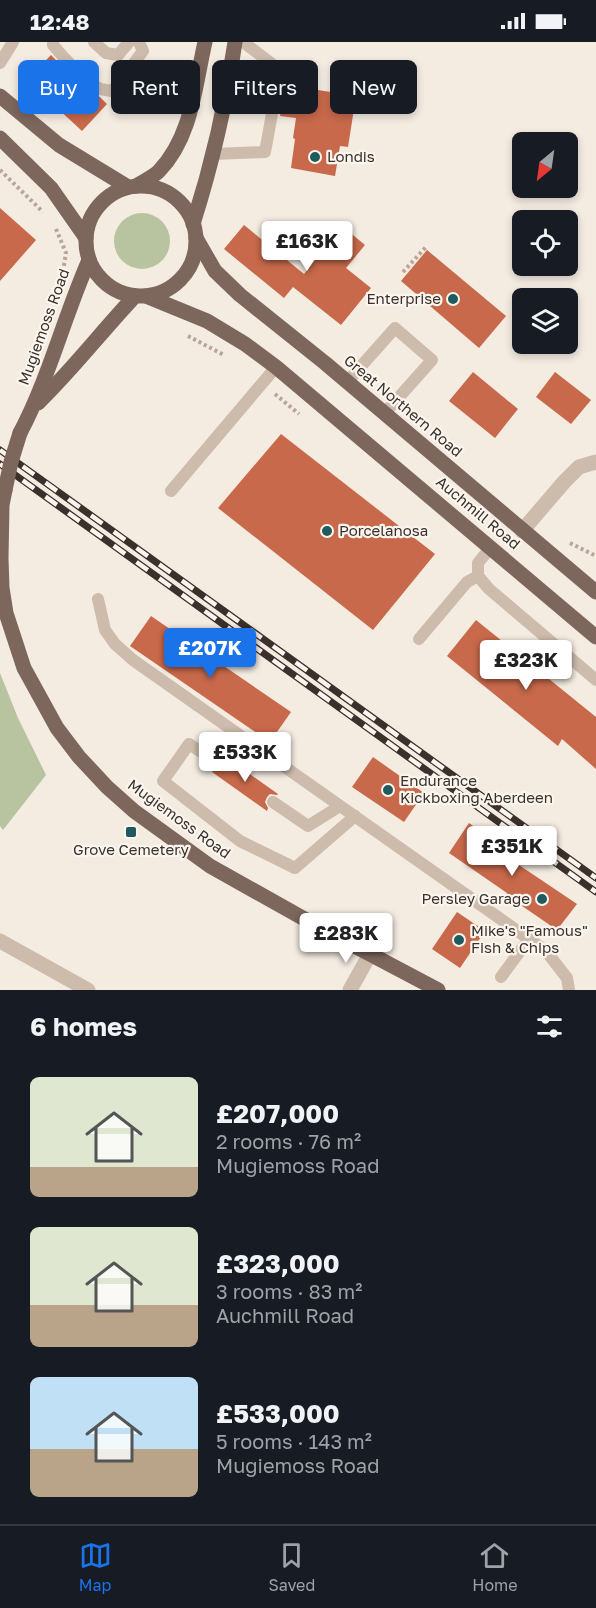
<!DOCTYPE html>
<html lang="en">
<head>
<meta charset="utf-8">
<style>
  :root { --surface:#171b24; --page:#242831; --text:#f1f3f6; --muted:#9ea1a6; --line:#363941; --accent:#1a73e8 }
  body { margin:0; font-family:"Golos Text",sans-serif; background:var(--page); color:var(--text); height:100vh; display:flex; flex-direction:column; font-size:22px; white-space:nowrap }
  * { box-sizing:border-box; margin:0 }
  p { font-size:20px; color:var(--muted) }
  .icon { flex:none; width:33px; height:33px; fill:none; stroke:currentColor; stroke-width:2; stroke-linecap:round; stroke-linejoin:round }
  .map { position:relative; height:948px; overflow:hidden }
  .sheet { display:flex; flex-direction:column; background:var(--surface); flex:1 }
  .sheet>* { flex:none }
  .guide { position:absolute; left:18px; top:18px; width:561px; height:54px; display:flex; gap:12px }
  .needle { width:39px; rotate:209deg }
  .buttons { position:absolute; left:512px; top:90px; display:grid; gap:12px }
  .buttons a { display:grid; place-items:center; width:66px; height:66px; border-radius:9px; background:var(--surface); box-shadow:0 3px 9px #0003; font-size:30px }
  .price { position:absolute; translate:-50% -51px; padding:0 14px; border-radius:6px; background:#fff; color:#222; font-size:20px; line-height:39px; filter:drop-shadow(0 2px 3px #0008) }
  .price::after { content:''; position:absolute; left:50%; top:36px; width:18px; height:14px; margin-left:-9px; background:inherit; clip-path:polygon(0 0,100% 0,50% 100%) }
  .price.on { background:var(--accent); color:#fff }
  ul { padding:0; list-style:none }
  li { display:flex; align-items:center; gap:18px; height:150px; padding:0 30px }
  li span { display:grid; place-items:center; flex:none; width:168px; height:120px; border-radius:9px; color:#555 }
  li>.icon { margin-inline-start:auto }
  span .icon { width:72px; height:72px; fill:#fffc; stroke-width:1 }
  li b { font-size:26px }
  h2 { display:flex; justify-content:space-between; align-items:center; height:72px; padding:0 30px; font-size:26px }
  .tag { padding:0 21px; border-radius:9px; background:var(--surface); box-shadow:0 3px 9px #0003; font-size:21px; line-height:54px }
  .tag.on { background:var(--accent); color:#fff }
  .status { display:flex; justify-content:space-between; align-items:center; height:42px; padding:0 30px; background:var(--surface); direction:ltr }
  .status svg { height:16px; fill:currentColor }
  .dock { display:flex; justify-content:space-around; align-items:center; height:84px; border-top:2px solid var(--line); background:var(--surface); font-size:16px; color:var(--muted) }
  .dock a { display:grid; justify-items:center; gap:3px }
  .dock .on { color:var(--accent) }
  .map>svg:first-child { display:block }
  .green { fill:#b8c4a0 }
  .building { fill:#c8694b }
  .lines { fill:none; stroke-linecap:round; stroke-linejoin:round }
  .path { stroke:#b9a596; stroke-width:4; stroke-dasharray:3 3; stroke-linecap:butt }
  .service { stroke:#cdbbac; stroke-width:12 }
  .minor { stroke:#cdbbac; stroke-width:15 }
  .primary { stroke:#7d675c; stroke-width:15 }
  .rail-casing { stroke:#3b302b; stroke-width:7 }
  .rail { stroke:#fbf5ee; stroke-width:4.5; stroke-dasharray:14; stroke-linecap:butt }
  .primary-bridge { stroke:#7d675c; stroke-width:15 }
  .poi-dot { fill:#1f5a5e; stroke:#fbf5ee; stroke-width:2 }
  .labels { text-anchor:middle; stroke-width:4.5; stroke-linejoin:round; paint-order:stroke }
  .poi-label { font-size:15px; fill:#3b302b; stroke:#fbf5ee; text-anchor:start }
  .street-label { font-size:15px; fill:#3b302b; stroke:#fbf5ee }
</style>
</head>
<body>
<div class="status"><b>12:48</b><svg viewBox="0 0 49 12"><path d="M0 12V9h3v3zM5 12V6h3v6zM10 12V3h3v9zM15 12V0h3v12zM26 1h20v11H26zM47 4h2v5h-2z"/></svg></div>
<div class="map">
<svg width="596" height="948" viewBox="0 0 596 948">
  <rect width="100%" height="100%" fill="#f4ebe1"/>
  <g class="green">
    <circle cx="142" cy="199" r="28"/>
    <polygon points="0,631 18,676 46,733 3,788 0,784"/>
  </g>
  <g class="building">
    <polygon points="51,13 77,40 91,51 100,55 107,62 82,89 27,38"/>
    <polygon points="256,38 269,40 264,71 252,69"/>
    <polygon points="286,43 356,54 348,105 340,104 335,134 291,126 295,97 293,96 296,76 280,74"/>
    <polygon points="0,166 36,198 0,239"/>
    <polygon points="244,183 304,232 342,184 365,203 346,226 371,246 341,283 293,245 284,256 224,207"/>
    <polygon points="427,208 506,274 479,306 401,239"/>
    <polygon points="473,330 518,367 495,396 449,359"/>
    <polygon points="555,330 591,358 571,382 536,355"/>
    <polygon points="281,392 435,512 373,588 218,466"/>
    <polygon points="151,574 291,670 270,700 130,604"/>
    <polygon points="476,578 596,675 596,727 562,697 558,704 447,614"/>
    <polygon points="223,713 278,752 277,753 270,752 267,755 265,760 268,766 267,769 212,730 213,728 218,729 225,726 226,721"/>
    <polygon points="373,715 424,751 404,780 352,745"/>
    <polygon points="469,781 522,818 519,823 577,862 557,888 506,853 507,851 449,811"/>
    <polygon points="457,870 485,889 460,926 432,907"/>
  </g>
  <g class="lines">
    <g class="path">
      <polyline points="0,128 43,170"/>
      <polyline points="56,187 66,211 63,229"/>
      <polyline points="403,230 426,205"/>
      <polyline points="188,294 224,313"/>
      <polyline points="275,352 299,372"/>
      <polyline points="570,501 596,514"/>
    </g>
    <g class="service">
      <path d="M53,0V3C62,14 88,42 101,47C104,48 108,48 111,49L116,45L143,9L139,0"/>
      <polyline points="94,0 106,11 118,13 129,0"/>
      <polyline points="0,21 13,0"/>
      <polyline points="214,112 265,110 280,28 243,0"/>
      <polyline points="347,340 395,286 432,318 384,372"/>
      <polyline points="171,449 276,325"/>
      <polyline points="491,505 478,521 478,534 489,547 596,638"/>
      <polyline points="98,557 105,588 115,602 133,618 546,909 567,936 569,948"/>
      <polyline points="419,597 467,540 478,534"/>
      <polyline points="218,721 189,702 163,739 240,799 295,826 355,774"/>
      <polyline points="273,760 308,784 340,764"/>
      <polyline points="501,935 529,897"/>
    </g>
    <g class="minor">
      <polyline points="522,489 564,440 579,425 596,420"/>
      <polyline points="0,899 88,948"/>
      <polyline points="350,948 370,912"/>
    </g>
    <g class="primary">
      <polyline points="0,54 59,103 128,145"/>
      <polyline points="0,96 51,146 86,196"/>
      <path d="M136,144C144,139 153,135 159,129C192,95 195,43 205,0"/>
      <circle cx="141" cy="199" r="55"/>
      <path d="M193,182C212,122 226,62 235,0"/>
      <polyline points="196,196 215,229 240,253 325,321 596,550"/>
      <polyline points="146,254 207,279 245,302 276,325 596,595"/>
      <path d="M38,361C73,327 102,289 135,254"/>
      <path d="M20,391C49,336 64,275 89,218"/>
      <polyline points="5,448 2,463 1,516 2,546 6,571 24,626 57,686 79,715 107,745 134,769 210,824 317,884 438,948"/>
    </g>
    <defs>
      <g id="rail">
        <polyline points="0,408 596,836"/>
        <polyline points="0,422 596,850"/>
      </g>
    </defs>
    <use href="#rail" class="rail-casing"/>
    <use href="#rail" class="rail"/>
    <polyline class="primary-bridge" points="5,448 11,420 20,391"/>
  </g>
  <g class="poi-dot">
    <circle cx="315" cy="115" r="6"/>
    <circle cx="453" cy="257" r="6"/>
    <circle cx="327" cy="489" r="6"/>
    <circle cx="388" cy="748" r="6"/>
    <rect x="125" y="784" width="12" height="12" rx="3"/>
    <circle cx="542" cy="857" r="6"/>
    <circle cx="459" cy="898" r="6"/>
  </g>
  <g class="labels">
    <g class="poi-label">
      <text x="327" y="120">Londis</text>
      <text x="441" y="262" text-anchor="end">Enterprise</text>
      <text x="339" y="494">Porcelanosa</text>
      <text x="400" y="744">Endurance<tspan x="400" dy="17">Kickboxing Aberdeen</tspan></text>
      <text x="131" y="813" text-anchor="middle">Grove Cemetery</text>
      <text x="530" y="862" text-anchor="end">Persley Garage</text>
      <text x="471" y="894">Mike's "Famous"<tspan x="471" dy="17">Fish &amp; Chips</tspan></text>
    </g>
    <g class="street-label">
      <text transform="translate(44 285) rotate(-70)" y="5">Mugiemoss Road</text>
      <text transform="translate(403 364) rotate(40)" y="5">Great Northern Road</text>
      <text transform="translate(478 471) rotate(40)" y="5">Auchmill Road</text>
      <text transform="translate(179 777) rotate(36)" y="5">Mugiemoss Road</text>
    </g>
  </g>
</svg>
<div class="buttons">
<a><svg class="needle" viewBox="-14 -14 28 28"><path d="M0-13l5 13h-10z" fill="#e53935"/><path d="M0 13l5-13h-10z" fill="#9ea1a6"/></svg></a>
<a><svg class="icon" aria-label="locate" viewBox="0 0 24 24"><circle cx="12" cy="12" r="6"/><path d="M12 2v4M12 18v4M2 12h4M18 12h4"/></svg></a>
<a><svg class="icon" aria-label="layers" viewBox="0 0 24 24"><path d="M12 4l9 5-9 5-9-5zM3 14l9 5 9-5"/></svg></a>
</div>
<b class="price" style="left:307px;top:230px">£163K</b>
<b class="price on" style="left:210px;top:637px">£207K</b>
<b class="price" style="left:526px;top:649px">£323K</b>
<b class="price" style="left:245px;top:741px">£533K</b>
<b class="price" style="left:512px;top:835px">£351K</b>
<b class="price" style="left:346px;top:922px">£283K</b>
<div class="guide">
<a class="tag on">Buy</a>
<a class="tag">Rent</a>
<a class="tag">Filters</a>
<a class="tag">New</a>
</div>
</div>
<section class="sheet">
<h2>6 homes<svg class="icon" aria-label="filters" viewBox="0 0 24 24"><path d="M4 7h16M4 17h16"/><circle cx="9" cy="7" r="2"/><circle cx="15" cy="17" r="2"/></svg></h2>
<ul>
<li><span style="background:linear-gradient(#dfe7d0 75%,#b9a48a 0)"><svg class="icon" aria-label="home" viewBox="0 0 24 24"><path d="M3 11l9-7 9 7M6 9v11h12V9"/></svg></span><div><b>£207,000</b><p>2 rooms · 76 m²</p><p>Mugiemoss Road</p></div></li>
<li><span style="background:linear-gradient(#dfe7d0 65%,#b9a48a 0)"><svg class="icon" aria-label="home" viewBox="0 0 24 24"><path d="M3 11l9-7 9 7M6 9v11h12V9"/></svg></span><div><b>£323,000</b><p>3 rooms · 83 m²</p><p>Auchmill Road</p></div></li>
<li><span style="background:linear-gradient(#bfe0f5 60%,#b9a48a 0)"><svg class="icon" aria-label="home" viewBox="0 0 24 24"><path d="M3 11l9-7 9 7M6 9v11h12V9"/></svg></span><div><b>£533,000</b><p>5 rooms · 143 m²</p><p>Mugiemoss Road</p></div></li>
</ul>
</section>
<nav class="dock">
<a class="on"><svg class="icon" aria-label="map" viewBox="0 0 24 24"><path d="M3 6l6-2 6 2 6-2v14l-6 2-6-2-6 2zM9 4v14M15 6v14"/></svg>Map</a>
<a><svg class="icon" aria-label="saved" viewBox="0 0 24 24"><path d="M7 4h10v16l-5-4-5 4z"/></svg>Saved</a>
<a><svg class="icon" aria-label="home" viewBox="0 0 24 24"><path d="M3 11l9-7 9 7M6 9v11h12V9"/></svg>Home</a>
</nav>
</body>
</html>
